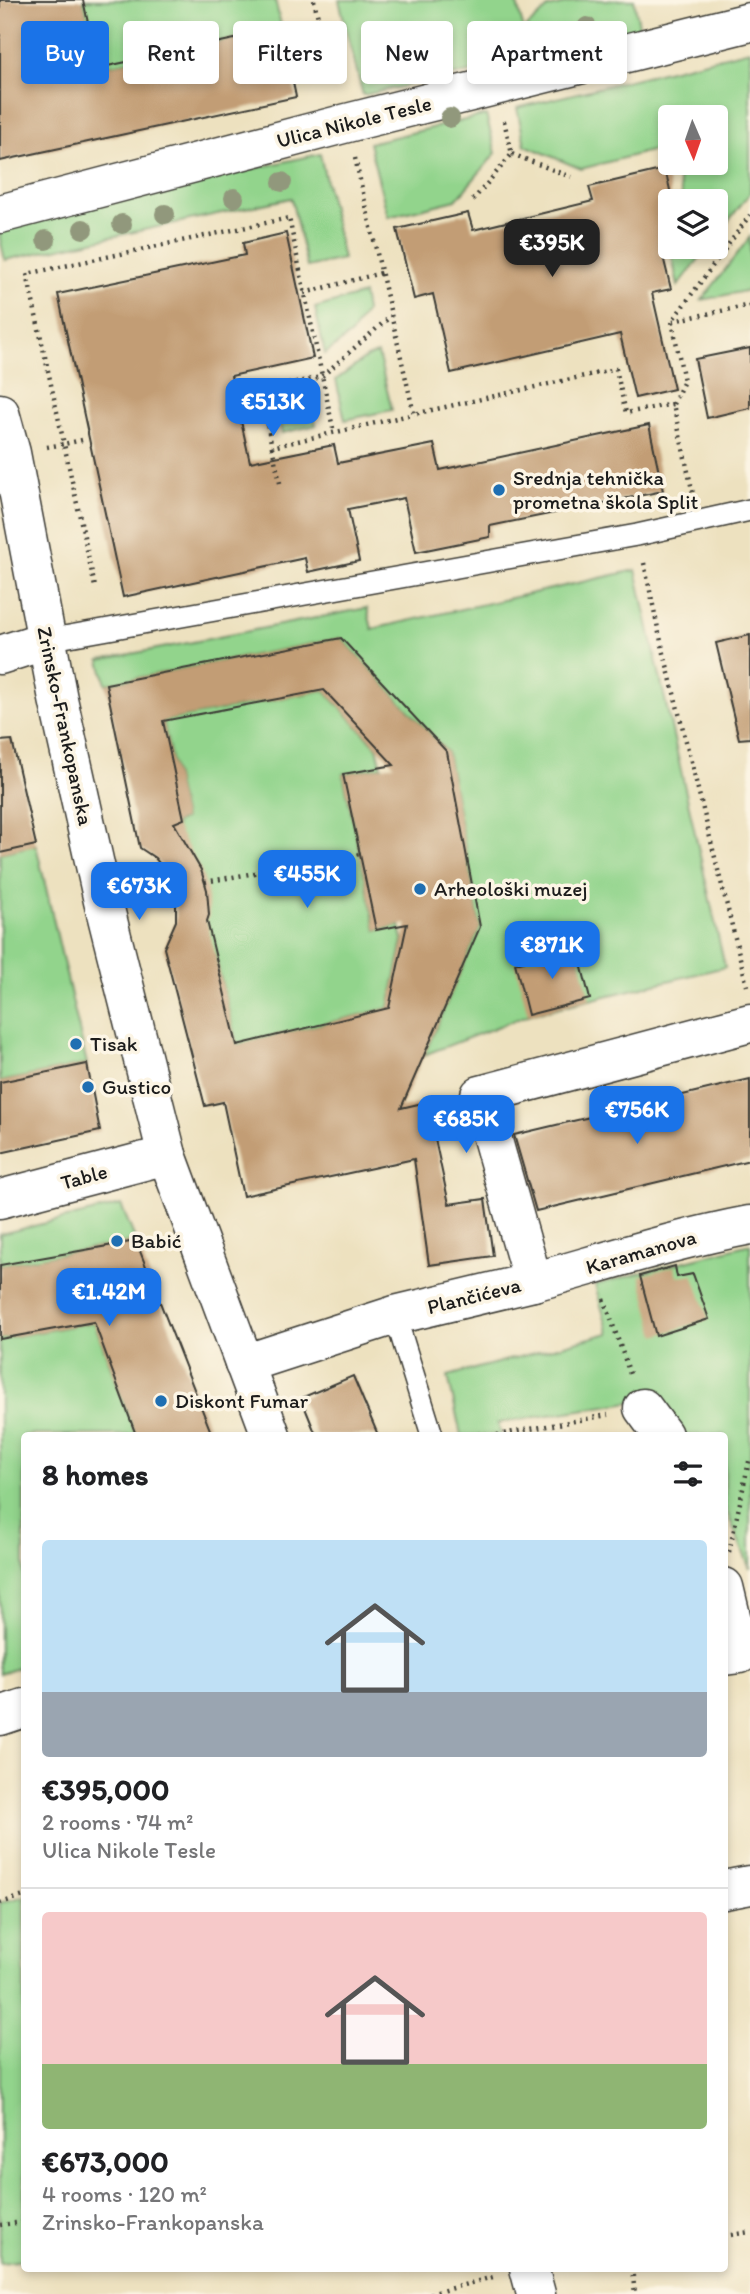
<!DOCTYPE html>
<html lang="en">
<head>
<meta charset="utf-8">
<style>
  :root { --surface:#fff; --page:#f6f6f6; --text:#202124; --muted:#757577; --line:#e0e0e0; --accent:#1a73e8 }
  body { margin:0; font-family:Itim,sans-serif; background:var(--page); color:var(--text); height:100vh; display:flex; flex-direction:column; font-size:26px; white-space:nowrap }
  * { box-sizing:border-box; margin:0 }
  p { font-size:23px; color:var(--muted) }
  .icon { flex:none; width:38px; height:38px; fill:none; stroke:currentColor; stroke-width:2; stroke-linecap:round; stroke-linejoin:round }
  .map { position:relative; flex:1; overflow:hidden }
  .sheet { position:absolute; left:21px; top:1432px; width:707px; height:840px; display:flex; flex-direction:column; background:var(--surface); border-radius:7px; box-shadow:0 4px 10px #0003 }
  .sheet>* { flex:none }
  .hud { position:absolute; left:21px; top:21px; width:709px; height:63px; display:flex; gap:14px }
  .needle { width:46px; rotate:178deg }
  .controls { position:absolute; left:658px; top:105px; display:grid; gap:14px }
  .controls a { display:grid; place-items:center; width:70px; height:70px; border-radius:7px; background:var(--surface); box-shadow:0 4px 10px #0003; font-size:35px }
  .price { position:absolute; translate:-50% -60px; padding:0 16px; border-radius:14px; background:var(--accent); color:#fff; font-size:23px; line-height:46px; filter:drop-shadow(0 2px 4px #0008) }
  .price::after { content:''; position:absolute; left:50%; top:42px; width:21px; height:16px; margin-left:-10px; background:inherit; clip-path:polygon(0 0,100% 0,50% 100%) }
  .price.selected { background:#222; color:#fff }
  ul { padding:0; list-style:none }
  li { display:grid; align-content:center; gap:14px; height:371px; padding:0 21px }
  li+li { border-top:2px solid var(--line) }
  li span { display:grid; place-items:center; height:217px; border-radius:7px; color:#555 }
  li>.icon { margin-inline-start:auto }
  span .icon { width:126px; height:126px; fill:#fffc; stroke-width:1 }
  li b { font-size:30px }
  h2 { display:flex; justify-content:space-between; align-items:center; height:84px; padding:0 21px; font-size:30px }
  .pill { padding:0 24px; border-radius:7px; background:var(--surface); box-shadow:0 4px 10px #0003; font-size:24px; line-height:63px }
  .pill.selected { background:var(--accent); color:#fff }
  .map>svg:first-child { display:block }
  .green { fill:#92d48c; stroke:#577854; stroke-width:2 }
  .building { fill:#c29d75; fill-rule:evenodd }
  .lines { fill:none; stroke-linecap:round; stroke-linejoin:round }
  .lane-casing { stroke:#3b3a34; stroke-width:24 }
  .street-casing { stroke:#3b3a34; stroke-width:41 }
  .secondary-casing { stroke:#3b3a34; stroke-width:41 }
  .path { stroke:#3b3a34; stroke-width:4.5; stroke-dasharray:2 5; stroke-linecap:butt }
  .lane { stroke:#fff; stroke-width:21 }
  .street { stroke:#fff; stroke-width:38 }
  .secondary { stroke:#fff; stroke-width:38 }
  .tree { fill:#91987b }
  .poi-dot { fill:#1f6fb2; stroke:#fcf5e5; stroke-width:2.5 }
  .labels { text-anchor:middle; stroke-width:7; stroke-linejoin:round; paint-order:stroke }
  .street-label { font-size:21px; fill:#1c1c1c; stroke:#fcf5e5 }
  .poi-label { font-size:21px; fill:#1c1c1c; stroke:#fcf5e5; text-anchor:start }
</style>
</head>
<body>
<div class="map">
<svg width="750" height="2294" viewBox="0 0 750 2294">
  <rect width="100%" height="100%" fill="#fcf5e5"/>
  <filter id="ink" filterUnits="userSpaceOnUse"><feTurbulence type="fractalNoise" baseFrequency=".0143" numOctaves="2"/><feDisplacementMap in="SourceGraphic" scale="14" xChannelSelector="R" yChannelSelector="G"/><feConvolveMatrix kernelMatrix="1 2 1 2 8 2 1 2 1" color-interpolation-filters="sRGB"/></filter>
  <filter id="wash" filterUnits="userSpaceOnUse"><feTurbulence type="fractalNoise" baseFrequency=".00686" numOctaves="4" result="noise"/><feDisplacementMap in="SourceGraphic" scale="28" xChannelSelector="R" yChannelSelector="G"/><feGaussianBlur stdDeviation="1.57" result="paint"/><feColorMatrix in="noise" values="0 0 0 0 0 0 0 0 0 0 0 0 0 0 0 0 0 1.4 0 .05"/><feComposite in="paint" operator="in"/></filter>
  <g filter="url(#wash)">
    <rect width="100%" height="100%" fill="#ede1bf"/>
    <g class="green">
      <polygon points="83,0 275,0 282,29 98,68"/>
      <polygon points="339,0 516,0 524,30 548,8 581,0 634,0 641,35 363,95"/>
      <polygon points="750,50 750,193 716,237 716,201 683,201 675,163 716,163 716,117 670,117 670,146 581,169 525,145 517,108"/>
      <polygon points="486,115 496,153 456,200 388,217 369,143"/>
      <polygon points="320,154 343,259 307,267 291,198 5,260 0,239 0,224"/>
      <polygon points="750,237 750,290 702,300"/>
      <polygon points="694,247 708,247 678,286 672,256 694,251"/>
      <polygon points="363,294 366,311 351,334 325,354 315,308"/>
      <polygon points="378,354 392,410 345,420 336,380 367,357"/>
      <polygon points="309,392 316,425 282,433 274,400"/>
      <polygon points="636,570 725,967 528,1015 424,1055 480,927 447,752 341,638 106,684 100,660 367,608 372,629"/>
      <polygon points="324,690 377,747 382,767 343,774 376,930 400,925 403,940 389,1008 237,1045 215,955 205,957 175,823 184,819 163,721"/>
      <polygon points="36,845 87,1064 0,1082 0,853"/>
      <polygon points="121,1205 136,1241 0,1265 0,1234"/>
      <polygon points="750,1244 750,1569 725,1507 724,1435 682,1435 636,1401 498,1423 501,1435 461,1435 448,1376 609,1333 595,1285"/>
      <polygon points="94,1322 136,1435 24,1435 24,1666 0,1674 0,1339"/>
      <polygon points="24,1896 24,2260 0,2263 0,1903"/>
    </g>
    <g id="blocks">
      <g class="building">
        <polygon points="0,0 83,0 98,68 282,29 296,97 0,161"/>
        <polygon points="665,169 670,190 670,246 661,248 671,289 652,293 674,389 635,398 620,334 451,373 433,294 414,299 397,229 468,213 473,230 593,201 589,187"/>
        <polygon points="286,233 313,358 231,376 250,462 334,445 338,463 434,444 440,470 649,425 663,491 490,526 490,537 416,552 404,498 348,509 359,561 308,572 305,558 123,597 58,294 245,255 243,243"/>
        <polygon points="750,348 750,408 707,418 695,359"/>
        <polygon points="750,635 750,738 739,739 716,643"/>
        <path d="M341,638L447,752L480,927L401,1108L427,1102L449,1204L485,1199L493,1256L429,1265L414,1159L243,1196L223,1102L205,1106L164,948L176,921V899L168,874L155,858L140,848L106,684ZM324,690L394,765L343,774L376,930L407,924L389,1008L237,1045L207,921L209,915L207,890L201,870L174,823L184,819L163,721Z"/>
        <polygon points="12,740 36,845 0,853 0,741"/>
        <polygon points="577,948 590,999 528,1015 515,963"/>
        <polygon points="87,1064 100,1131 0,1153 0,1082"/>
        <polygon points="750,1079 750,1160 536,1211 514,1135"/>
        <polygon points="136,1241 212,1435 136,1435 94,1322 0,1339 0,1265"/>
        <polygon points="675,1266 677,1277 693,1274 709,1319 656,1336 640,1276"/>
        <polygon points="353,1376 378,1435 316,1435 301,1398"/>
      </g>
    </g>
  </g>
  <g filter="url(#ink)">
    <use href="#blocks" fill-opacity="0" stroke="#3b3a34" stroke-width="2"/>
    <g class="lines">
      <defs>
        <g id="lane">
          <polyline points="47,640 637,535 750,510"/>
          <polyline points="395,1315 432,1435"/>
        </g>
        <g id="street">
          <polyline points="0,214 347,123 750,22"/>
          <polyline points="0,655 47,640"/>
          <polyline points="0,1199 167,1155"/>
          <path d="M533,1282C605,1262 676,1239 750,1225"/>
          <polyline points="244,1364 395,1315 533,1282 480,1095 750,1023"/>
          <polyline points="643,1408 663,1435"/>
          <polyline points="724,1587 740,1654 724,1656"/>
          <polyline points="0,1716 24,1708"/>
          <polyline points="724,1890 750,1885"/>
        </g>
        <g id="secondary">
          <polyline points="0,413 11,453 58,699 103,901 167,1155 271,1435"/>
          <polyline points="529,2268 536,2294"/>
        </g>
      </defs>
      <use href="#lane" class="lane-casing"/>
      <use href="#street" class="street-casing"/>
      <use href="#secondary" class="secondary-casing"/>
      <g class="path">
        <polyline points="314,0 333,85"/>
        <polyline points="504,121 512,154"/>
        <polyline points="512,154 571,177"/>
        <polyline points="355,158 414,414 616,369 626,413 673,404 693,494"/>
        <polyline points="473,200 512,154"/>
        <polyline points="304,293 381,273"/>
        <polyline points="673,321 750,305"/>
        <polyline points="260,391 272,447 414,414"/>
        <polyline points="247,393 321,377 391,316"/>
        <polyline points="673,404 684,381 672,321 750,215"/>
        <polyline points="82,440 64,444 95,587"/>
        <polyline points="47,447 64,444 27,274 289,218 334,433"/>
        <polyline points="272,447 280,483"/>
        <polyline points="644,563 659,633 747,986"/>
        <polyline points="205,882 360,854"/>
        <polyline points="139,895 173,888"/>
        <polyline points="604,1299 630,1374"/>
        <polyline points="497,1435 608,1415"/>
        <polyline points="729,1552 750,1457"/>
        <polyline points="0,1903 24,1896"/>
        <polyline points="0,2225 24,2222"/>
        <polyline points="724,2236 750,2232"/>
        <polyline points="632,2268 635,2294"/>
        <polyline points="430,2294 493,2277"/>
      </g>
      <use href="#lane" class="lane"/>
      <use href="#street" class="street"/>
      <use href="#secondary" class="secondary"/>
    </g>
    <g class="tree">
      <circle cx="587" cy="27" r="10"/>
      <circle cx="526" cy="43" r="10"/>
      <circle cx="450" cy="118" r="10"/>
      <circle cx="282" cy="182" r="10"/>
      <circle cx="234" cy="198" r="10"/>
      <circle cx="165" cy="214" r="10"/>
      <circle cx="122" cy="224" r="10"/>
      <circle cx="83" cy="229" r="10"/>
      <circle cx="46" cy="240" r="10"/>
    </g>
  </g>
  <g class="poi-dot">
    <circle cx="499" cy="490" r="7"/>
    <circle cx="420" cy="889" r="7"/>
    <circle cx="76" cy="1044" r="7"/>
    <circle cx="88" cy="1087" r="7"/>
    <circle cx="117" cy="1241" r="7"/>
    <circle cx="161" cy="1401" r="7"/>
  </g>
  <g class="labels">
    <g class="street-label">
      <text transform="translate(354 122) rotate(-14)" y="7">Ulica Nikole Tesle</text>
      <text transform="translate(65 726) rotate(78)" y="7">Zrinsko-Frankopanska</text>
      <text transform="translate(84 1177) rotate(-15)" y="7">Table</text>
      <text transform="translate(641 1252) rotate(-16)" y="7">Karamanova</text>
      <text transform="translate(474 1296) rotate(-14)" y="7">Plančićeva</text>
    </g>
    <g class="poi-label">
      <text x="513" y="485">Srednja tehnička<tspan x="513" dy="24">prometna škola Split</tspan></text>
      <text x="434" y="896">Arheološki muzej</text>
      <text x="90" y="1051">Tisak</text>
      <text x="102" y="1094">Gustico</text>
      <text x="131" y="1248">Babić</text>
      <text x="175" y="1408">Diskont Fumar</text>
    </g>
  </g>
</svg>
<div class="controls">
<a><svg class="needle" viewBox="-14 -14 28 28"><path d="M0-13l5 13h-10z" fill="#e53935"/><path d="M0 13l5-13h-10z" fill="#757577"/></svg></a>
<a><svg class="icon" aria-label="layers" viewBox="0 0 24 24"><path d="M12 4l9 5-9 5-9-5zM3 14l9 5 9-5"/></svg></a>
</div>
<b class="price selected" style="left:552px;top:279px">€395K</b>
<b class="price" style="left:273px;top:438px">€513K</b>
<b class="price" style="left:307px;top:910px">€455K</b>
<b class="price" style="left:139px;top:922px">€673K</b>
<b class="price" style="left:552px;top:981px">€871K</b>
<b class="price" style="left:637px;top:1146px">€756K</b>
<b class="price" style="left:466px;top:1155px">€685K</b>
<b class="price" style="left:109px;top:1328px">€1.42M</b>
<div class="hud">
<a class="pill selected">Buy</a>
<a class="pill">Rent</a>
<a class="pill">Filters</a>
<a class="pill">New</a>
<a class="pill">Apartment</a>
</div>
<section class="sheet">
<h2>8 homes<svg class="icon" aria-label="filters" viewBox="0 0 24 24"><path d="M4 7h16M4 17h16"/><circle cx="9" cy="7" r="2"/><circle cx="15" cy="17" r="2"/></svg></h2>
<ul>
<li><span style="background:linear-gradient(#bfe0f5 70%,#9aa5b1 0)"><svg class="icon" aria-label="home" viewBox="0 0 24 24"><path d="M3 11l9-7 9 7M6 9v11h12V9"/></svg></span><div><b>€395,000</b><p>2 rooms · 74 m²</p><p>Ulica Nikole Tesle</p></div></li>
<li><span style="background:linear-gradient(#f6c9c9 70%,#8fb573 0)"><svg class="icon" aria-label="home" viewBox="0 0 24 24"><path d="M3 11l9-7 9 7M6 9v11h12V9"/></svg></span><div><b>€673,000</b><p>4 rooms · 120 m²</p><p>Zrinsko-Frankopanska</p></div></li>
</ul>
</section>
</div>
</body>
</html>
